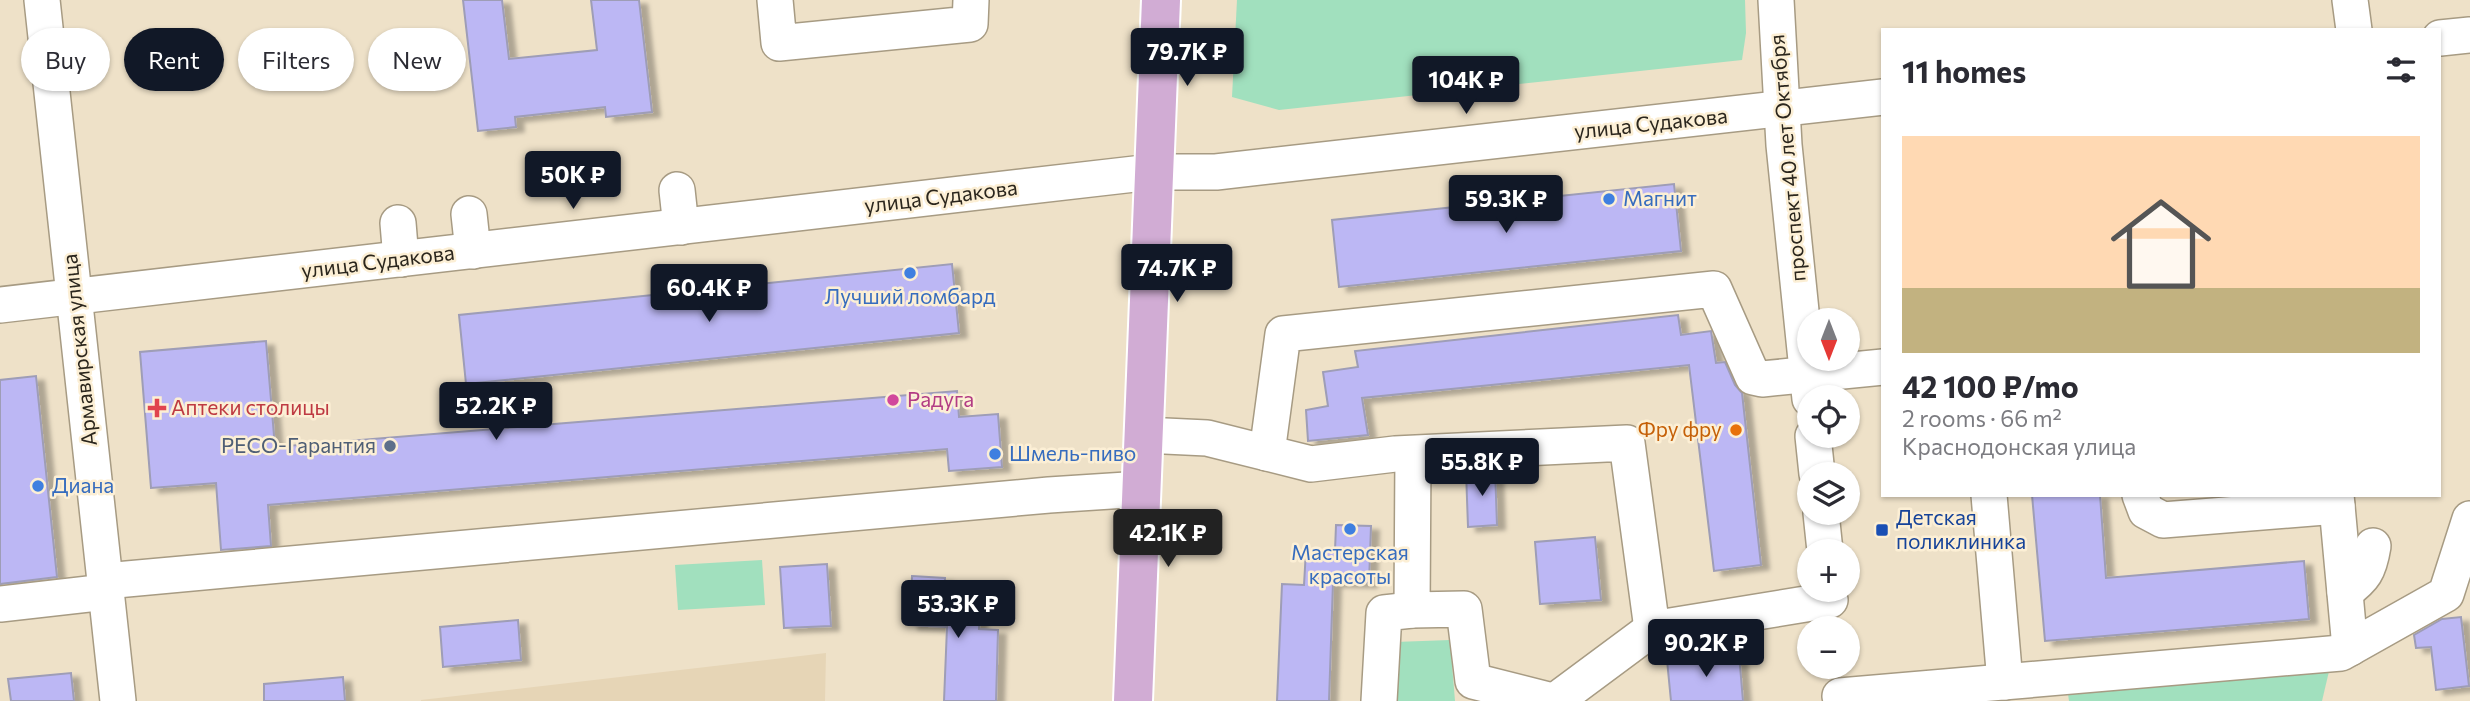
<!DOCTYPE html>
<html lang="en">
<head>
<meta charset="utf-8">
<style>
  :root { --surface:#fff; --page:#f2f2f3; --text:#2b2b33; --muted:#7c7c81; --accent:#111827 }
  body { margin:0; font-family:Commissioner,sans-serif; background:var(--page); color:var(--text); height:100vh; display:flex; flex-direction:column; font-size:26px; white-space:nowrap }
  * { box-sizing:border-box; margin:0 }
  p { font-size:23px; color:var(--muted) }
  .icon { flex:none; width:38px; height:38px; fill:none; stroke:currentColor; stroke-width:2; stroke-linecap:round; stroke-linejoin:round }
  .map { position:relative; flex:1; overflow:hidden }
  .side { position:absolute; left:1881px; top:28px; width:560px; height:469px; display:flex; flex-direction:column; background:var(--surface); border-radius:0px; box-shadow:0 2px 5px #0004 }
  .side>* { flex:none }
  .banner { position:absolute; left:21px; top:28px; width:665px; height:63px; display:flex; gap:14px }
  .needle { width:46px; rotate:180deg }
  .fabs { position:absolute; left:1797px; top:308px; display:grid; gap:14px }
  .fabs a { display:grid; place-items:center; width:63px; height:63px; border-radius:50%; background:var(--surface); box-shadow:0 2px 5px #0004; font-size:35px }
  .price { position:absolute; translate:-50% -60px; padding:0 16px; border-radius:7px; background:var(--accent); color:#fff; font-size:23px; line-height:46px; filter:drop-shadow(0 2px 4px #0008) }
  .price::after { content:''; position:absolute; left:50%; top:42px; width:21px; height:16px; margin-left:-10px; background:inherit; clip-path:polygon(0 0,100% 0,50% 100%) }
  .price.selected { background:#222; color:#fff }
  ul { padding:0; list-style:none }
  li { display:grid; align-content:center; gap:14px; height:371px; padding:0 21px }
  li span { display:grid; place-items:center; height:217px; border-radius:0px; color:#555 }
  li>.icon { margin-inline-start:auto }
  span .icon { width:126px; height:126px; fill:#fffc; stroke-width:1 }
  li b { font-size:30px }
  h2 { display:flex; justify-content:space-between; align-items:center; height:84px; padding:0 21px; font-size:30px }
  .pill { padding:0 24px; border-radius:32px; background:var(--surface); box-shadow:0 2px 5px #0004; font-size:24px; line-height:63px }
  .pill.selected { background:var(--accent); color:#fff }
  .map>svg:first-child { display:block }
  .built { fill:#e6d5b6 }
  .green { fill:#a1e0be }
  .building { fill:#bcb7f4; stroke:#9e9db6; stroke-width:2; filter:url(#shadow) }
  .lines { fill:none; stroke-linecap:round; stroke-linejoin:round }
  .minor-casing { stroke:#a79b83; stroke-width:38 }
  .major-casing { stroke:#fff; stroke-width:42 }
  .minor { stroke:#fff; stroke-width:35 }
  .major { stroke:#d1acd4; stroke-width:38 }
  .shop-dot { fill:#3f7fe0; stroke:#fcefd5; stroke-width:2.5 }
  .hotel-dot { fill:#d1479c; stroke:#fcefd5; stroke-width:2.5 }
  .health-dot { fill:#e0444e; stroke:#fcefd5; stroke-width:2.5 }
  .food-dot { fill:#e8710a; stroke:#fcefd5; stroke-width:2.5 }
  .service-dot { fill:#5c6f8a; stroke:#fcefd5; stroke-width:2.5 }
  .transit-dot { fill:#1a4fb4; stroke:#fcefd5; stroke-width:2.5 }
  .labels { text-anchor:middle; stroke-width:5; stroke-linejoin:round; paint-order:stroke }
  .street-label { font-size:21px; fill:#2b261d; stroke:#fcefd5 }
  .shop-label { font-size:21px; fill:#366cbe; stroke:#fcefd5; text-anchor:start }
  .hotel-label { font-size:21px; fill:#b23c85; stroke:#fcefd5; text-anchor:start }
  .health-label { font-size:21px; fill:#be3a42; stroke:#fcefd5; text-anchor:start }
  .food-label { font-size:21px; fill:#c56008; stroke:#fcefd5; text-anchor:end }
  .service-label { font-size:21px; fill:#4e5e75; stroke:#fcefd5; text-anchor:end }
  .transit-label { font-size:21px; fill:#164399; stroke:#fcefd5; text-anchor:start }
</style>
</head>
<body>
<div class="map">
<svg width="2470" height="701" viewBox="0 0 2470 701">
  <defs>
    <filter id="shadow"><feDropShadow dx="8" dy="4.5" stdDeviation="2" flood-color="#0004"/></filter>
  </defs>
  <rect width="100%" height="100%" fill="#eee1c8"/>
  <polygon class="built" points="826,653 825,701 421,701 421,700"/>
  <g class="green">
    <polygon points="1237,0 1745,0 1746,33 1742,60 1279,110 1232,97"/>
    <polygon points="762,560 765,605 678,610 675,565"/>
    <polygon points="1450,640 1455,701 1394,701 1395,642"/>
    <polygon points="2330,667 2322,701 2069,701 2067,687"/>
  </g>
  <g class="building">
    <polygon points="463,0 502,0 509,59 597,50 591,0 639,0 652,112 606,117 605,107 515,117 516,127 478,131"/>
    <polygon points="1674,184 1681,251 1339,287 1332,220"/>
    <polygon points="952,264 959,333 466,384 459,315"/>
    <polygon points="1678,315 1681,335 1711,331 1716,363 1725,362 1735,385 1742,393 1761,565 1714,571 1689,365 1362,398 1368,435 1308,441 1306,410 1328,406 1323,372 1358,367 1355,351"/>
    <polygon points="266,341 275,447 957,391 959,417 998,414 1002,467 949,471 947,449 268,505 271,546 221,550 216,483 151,488 140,352"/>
    <polygon points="36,376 57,577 0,584 0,380"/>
    <polygon points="1495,469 1497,525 1468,527 1466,471"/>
    <polygon points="2032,495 2100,495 2106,578 2304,561 2309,619 2045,641"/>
    <polygon points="1336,525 1371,526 1369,583 1333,582 1329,701 1277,701 1282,584 1304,585 1306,550 1335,551"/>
    <polygon points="1595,537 1601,600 1540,604 1535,542"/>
    <polygon points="827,564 831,626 784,628 780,567"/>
    <polygon points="912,576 945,578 944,598 980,600 979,629 998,630 996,701 944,701 947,627 910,625"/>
    <polygon points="2461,617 2469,686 2436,690 2431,647 2416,648 2414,635 2442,619"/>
    <polygon points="518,620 521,660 443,667 440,627"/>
    <polygon points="1739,654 1743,701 1671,701 1667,660"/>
    <polygon points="71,673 74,701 11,701 8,679"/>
    <polygon points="343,677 345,701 264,701 264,684"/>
  </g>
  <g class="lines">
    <defs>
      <g id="minor">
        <polyline points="42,0 118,701"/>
        <polyline points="775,0 779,43 970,24 971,0"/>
        <polyline points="1776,0 1784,145 1810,399"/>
        <polyline points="2350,0 2354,30"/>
        <polyline points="2440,38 2470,35"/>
        <polyline points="677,190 681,227"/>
        <polyline points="469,214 473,251"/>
        <polyline points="398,223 401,259"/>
        <polyline points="0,305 1152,172 1216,172 1883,97"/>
        <polyline points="1144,435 1207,438 1311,464 1395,454 1627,443 1652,629 1830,600"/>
        <polyline points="1813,436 1817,474"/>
        <polyline points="1267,453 1283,334 1714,289 1753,377 1762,379 1883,367"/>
        <polyline points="1413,454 1412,610 1464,609 1473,681 1552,701"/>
        <polyline points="1989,495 2005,682"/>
        <polyline points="2140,495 2146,511 2163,520 2337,506"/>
        <polyline points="2336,495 2350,648"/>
        <polyline points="1821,513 1825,551"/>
        <polyline points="105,581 1049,495 1142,489"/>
        <path d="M2345,592C2364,578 2369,571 2373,546"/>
        <polyline points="0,604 106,592"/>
        <polyline points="1840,696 2341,653 2446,594 2470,519"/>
        <polyline points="1379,701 1384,613 1412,610"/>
        <polyline points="1555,701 1652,629"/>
      </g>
      <polyline id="major" points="1133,701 1161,0"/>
    </defs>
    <use href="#minor" class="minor-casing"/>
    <use href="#major" class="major-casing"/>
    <use href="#minor" class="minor"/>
    <use href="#major" class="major"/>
  </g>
  <g class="shop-dot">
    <circle cx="1609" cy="199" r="7"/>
    <circle cx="910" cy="273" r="7"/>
    <circle cx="995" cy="454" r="7"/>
    <circle cx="38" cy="486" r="7"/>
    <circle cx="1350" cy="529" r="7"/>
  </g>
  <circle class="hotel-dot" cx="893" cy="400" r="7"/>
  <path class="health-dot" d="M153.5 397.5h7v7h7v7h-7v7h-7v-7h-7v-7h7z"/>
  <circle class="food-dot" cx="1736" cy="430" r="7"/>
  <circle class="service-dot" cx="390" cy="446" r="7"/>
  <rect class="transit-dot" x="1875" y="523" width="14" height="14" rx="3.5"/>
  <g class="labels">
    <g class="street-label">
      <text transform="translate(1651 124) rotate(-6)" y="7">улица Судакова</text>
      <text transform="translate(1788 158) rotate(-95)" y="7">проспект 40 лет Октября</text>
      <text transform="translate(941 197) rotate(-7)" y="7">улица Судакова</text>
      <text transform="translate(378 262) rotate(-7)" y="7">улица Судакова</text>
      <text transform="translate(80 350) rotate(-96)" y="7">Армавирская улица</text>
    </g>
    <g class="shop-label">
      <text x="1623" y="206">Магнит</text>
      <text x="910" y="304" text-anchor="middle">Лучший ломбард</text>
      <text x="1009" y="461">Шмель-пиво</text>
      <text x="52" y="493">Диана</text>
      <text x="1350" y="560" text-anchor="middle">Мастерская<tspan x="1350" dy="24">красоты</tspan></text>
    </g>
    <g class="hotel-label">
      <text x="907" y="407">Радуга</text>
    </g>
    <g class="health-label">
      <text x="171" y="415">Аптеки столицы</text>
    </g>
    <g class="food-label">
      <text x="1722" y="437">Фру фру</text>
    </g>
    <g class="service-label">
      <text x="376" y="453">РЕСО-Гарантия</text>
    </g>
    <g class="transit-label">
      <text x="1896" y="525">Детская<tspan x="1896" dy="24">поликлиника</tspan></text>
    </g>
  </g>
</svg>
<div class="fabs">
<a><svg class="needle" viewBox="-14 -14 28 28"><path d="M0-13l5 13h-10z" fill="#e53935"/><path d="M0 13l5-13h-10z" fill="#7c7c81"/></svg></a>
<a><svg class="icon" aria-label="locate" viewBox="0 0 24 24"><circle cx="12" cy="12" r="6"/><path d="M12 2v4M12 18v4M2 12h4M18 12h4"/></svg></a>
<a><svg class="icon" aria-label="layers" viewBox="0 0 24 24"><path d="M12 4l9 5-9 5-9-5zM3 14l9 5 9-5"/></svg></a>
<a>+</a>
<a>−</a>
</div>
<b class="price" style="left:1187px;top:88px">79.7K ₽</b>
<b class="price" style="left:1466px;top:116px">104K ₽</b>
<b class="price" style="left:573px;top:211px">50K ₽</b>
<b class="price" style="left:1506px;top:235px">59.3K ₽</b>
<b class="price" style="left:1177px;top:304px">74.7K ₽</b>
<b class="price" style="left:709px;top:324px">60.4K ₽</b>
<b class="price" style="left:496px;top:442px">52.2K ₽</b>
<b class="price" style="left:1482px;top:498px">55.8K ₽</b>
<b class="price selected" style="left:1168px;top:569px">42.1K ₽</b>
<b class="price" style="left:958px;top:640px">53.3K ₽</b>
<b class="price" style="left:1706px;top:679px">90.2K ₽</b>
<div class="banner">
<a class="pill">Buy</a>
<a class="pill selected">Rent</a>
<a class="pill">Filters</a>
<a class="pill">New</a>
</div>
<section class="side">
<h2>11 homes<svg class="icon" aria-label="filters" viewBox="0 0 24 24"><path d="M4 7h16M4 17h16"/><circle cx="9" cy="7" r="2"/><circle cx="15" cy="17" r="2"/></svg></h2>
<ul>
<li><span style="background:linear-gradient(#ffd9b3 70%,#c2b280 0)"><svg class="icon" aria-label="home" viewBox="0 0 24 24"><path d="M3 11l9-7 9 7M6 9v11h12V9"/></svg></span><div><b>42 100 ₽/mo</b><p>2 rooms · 66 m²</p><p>Краснодонская улица</p></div></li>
</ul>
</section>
</div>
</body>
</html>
